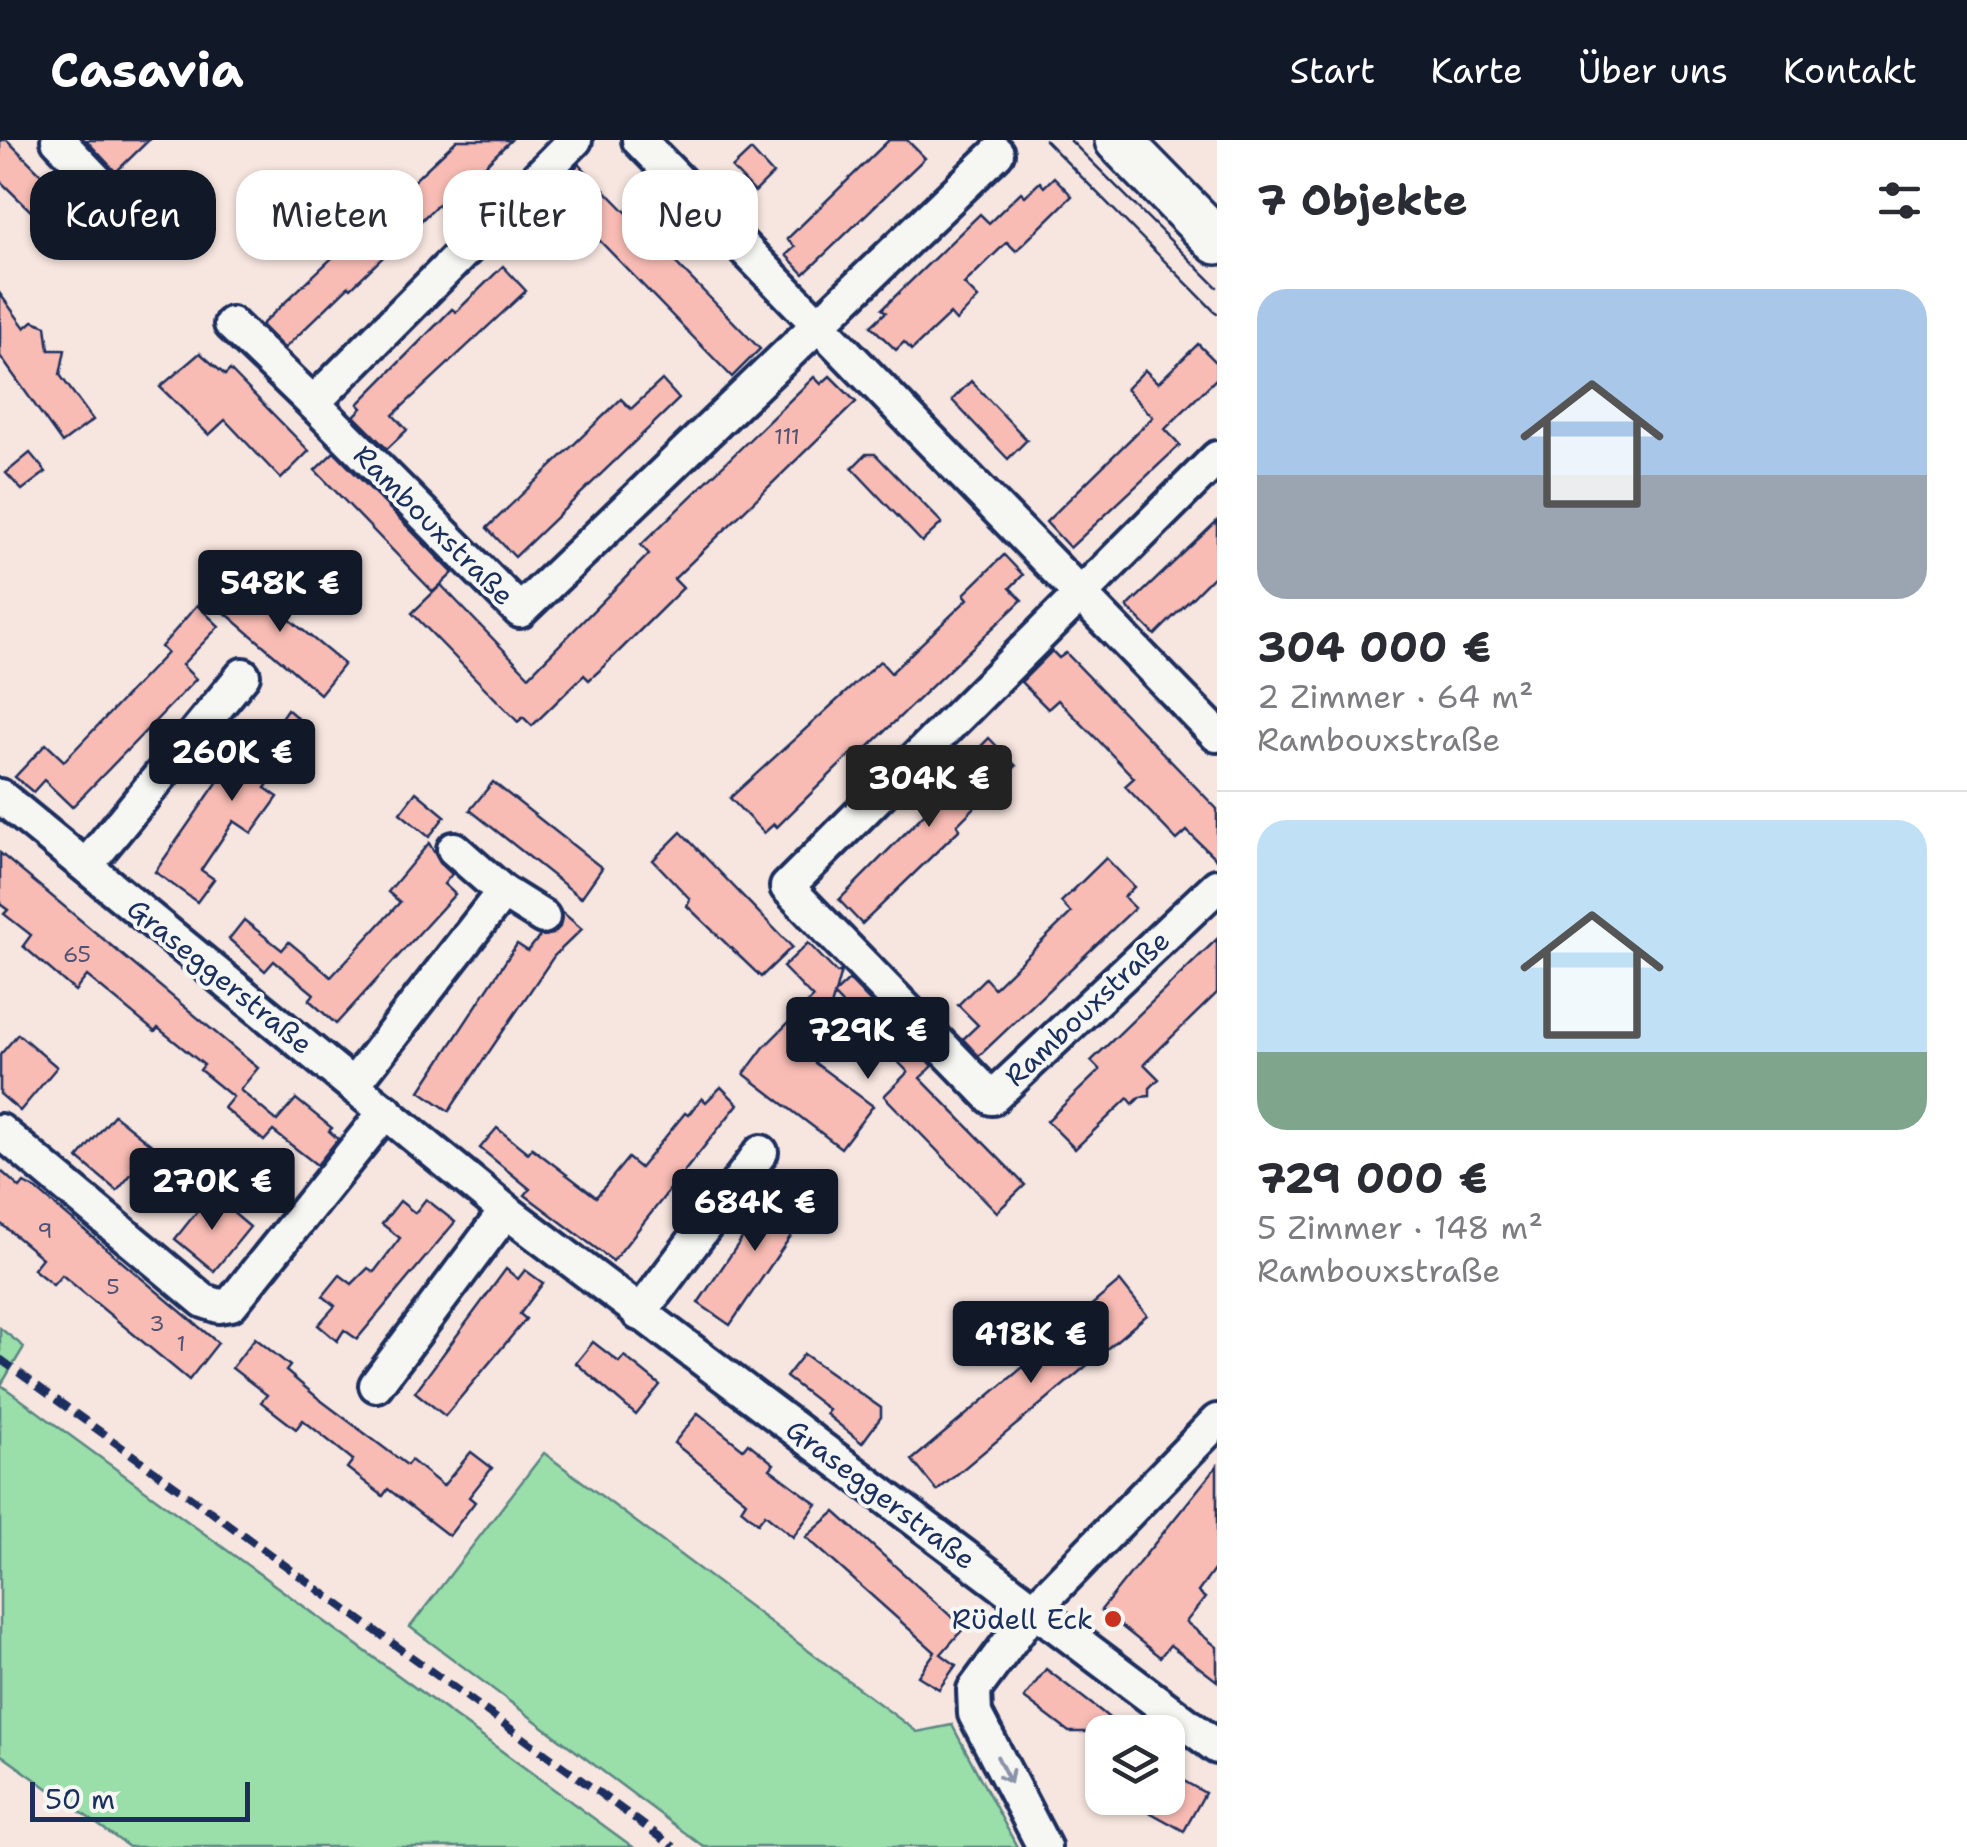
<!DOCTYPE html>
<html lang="de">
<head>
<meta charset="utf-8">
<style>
  :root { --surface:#fff; --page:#f7f7f7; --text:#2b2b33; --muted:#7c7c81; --line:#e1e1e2; --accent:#111827 }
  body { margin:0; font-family:"Shantell Sans",sans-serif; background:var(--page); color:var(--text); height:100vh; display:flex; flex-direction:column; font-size:38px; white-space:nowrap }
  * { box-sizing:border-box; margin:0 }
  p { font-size:32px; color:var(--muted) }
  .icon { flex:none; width:55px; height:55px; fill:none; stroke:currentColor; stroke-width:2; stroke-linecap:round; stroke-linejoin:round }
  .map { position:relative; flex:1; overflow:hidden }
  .panel { display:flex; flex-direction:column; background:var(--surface); width:750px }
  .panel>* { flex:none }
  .guide { position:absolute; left:30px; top:30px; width:950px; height:90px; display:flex; gap:20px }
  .tools { position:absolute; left:1085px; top:1575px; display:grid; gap:20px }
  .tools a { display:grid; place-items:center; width:100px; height:100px; border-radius:20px; background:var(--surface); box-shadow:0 2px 8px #0004; font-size:50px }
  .scale { position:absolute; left:30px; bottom:25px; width:220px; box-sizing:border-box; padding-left:10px; border:5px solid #1b2f5e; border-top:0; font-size:28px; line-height:35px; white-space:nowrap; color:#1b2f5e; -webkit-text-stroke:8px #f6f6f2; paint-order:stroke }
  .price { position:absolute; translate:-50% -85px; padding:0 22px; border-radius:10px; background:var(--accent); color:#fff; font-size:32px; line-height:65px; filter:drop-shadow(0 2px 5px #0008) }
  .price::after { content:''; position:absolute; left:50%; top:60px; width:30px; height:22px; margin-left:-15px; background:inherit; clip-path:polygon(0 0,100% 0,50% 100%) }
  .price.selected { background:#222; color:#fff }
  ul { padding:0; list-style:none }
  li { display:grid; align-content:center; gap:20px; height:530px; padding:0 40px }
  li+li { border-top:2px solid var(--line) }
  li span { display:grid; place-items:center; height:310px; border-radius:30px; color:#555 }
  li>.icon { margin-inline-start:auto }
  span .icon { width:180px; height:180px; fill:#fffc; stroke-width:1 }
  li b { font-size:42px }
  h2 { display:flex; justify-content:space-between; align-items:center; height:120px; padding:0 40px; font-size:42px }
  .pill { padding:0 35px; border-radius:30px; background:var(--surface); box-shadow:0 2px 8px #0004; font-size:35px; line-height:90px }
  .pill.selected { background:var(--accent); color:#fff }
  header { display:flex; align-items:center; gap:60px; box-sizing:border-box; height:140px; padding:0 50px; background:var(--accent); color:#fff }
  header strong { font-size:48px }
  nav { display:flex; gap:55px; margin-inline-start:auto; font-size:35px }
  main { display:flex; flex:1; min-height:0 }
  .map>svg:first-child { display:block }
  .green { fill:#9adeaa; stroke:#5a8684; stroke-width:2.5 }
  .building { fill:#f8bcb4; stroke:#1b2f5e; stroke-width:2.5 }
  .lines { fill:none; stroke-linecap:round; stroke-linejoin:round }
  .street-casing { stroke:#1b2f5e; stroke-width:40 }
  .secondary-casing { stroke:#1b2f5e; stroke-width:52 }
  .street { stroke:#f6f6f2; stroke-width:32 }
  .secondary { stroke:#f6f6f2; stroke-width:45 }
  .tram { stroke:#1b2f5e; stroke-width:2.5 }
  .rail { stroke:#1b2f5e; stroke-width:8; stroke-dasharray:15 8; stroke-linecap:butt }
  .oneway { stroke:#8892a8 }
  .poi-dot { fill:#c8321e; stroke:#f6f6f2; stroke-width:4 }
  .labels { text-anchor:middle; stroke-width:8; stroke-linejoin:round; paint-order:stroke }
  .number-label { font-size:22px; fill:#525274 }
  .street-label { font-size:28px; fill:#1b2f5e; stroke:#f6f6f2 }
  .poi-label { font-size:28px; fill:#1b2f5e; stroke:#f6f6f2; text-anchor:end }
</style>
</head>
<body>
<header>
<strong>Casavia</strong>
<nav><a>Start</a><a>Karte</a><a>Über uns</a><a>Kontakt</a></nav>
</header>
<main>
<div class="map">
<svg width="1217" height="1707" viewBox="0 0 1217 1707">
  <rect width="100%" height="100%" fill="#f7e5df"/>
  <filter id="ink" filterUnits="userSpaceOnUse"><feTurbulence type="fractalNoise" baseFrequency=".01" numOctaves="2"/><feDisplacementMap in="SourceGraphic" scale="20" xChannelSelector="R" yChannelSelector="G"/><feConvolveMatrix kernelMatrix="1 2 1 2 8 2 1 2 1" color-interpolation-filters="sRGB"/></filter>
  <g filter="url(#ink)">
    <g class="green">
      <polygon points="0,1188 24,1207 1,1245 633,1707 129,1707 0,1614"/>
      <polygon points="544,1313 917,1592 952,1585 1017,1707 704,1707 410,1487"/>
    </g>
    <g class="building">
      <polygon points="0,0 7,0 55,48 66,37 84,56 72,69 86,83 69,100 51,81 46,86 0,41"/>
      <polygon points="86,0 149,0 116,32"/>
      <polygon points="457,0 511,0 462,48 459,44 351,148 349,146 285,208 282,206 261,185"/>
      <polygon points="889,0 907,0 925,18 804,134 786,115 795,107 787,99"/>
      <polygon points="751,10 773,34 755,52 732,28"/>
      <polygon points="579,24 760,209 732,237 564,64 550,78 538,66"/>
      <polygon points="1054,37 1072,56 1016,111 1007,102 964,144 978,158 956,181 950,174 912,210 904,202 896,210 871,186 886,172 882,169 980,74 989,83 1021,52 1025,56 1040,42 1044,47"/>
      <polygon points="503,126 526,151 393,275 407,290 387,309 354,276 362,268 358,264 452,169 456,172"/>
      <polygon points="0,154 25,188 33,181 46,186 49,210 65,210 60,235 93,280 62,303 0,216"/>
      <polygon points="1198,204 1217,223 1217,238 1165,289 1180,305 1070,408 1046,382 1153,277 1126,249 1145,230 1158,243"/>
      <polygon points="200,213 225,235 230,230 309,311 281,339 225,280 209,295 160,247"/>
      <polygon points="830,236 856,262 674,439 683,448 599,531 589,540 584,535 532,586 523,577 518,582 412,473 441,445 529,536 649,414 641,405 814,237 821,244"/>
      <polygon points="662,240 679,259 515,417 487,388 621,259 631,269"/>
      <polygon points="971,241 1027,300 1008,319 952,260"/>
      <polygon points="334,312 453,433 433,452 315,330"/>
      <polygon points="30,313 46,332 22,350 6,333"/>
      <polygon points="866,314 875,314 942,383 922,402 852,328"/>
      <polygon points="1217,381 1217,433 1155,495 1127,467"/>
      <polygon points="1004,415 1023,435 1010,448 1022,460 859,616 854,611 777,687 774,684 764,693 730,658 880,521 891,533 968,459 964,454"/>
      <polygon points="238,437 344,524 320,554 215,464"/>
      <polygon points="197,465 219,486 182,525 196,539 72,667 44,640 33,652 15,637 46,604 64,621 167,513 161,507"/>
      <polygon points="1052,511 1059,518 1066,513 1217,669 1217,720 1187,691 1177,700 1125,646 1134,638 1097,599 1058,560 1048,569 1021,542"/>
      <polygon points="287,569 309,588 265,648 278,657 252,693 234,681 201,730 214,739 197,762 155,732 257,585 270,594"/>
      <polygon points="989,598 1016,626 957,685 960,689 862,784 839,760 935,663 930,658"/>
      <polygon points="493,642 602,728 581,758 470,670"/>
      <polygon points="416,652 445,676 429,697 400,673"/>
      <polygon points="681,692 792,807 761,837 687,766 690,759 653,720"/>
      <polygon points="429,703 440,723 452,734 444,744 455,754 336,884 309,860 314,854 274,821 265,831 229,799 244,780 282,810 289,802 331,837 400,762 388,752"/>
      <polygon points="0,713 258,928 240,950 277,981 296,959 332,988 329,991 338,999 317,1025 273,991 264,1001 224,968 233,957 200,930 204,925 158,888 155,892 87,836 75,851 23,806 31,795 4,774 8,770 0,764"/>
      <polygon points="1106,718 1134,747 1124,757 1135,768 979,916 963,899 978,885 958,865 985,838 994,848 1071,773 1061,762"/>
      <polygon points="562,772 582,789 554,816 449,971 420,951 517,804 528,811 540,796 553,794 560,787"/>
      <polygon points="1217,799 1217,853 1144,924 1159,939 1150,948 1150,956 1140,957 1133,964 1128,958 1075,1009 1047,981 1100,930 1091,921"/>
      <polygon points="808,803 837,833 841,831 835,853 849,840 933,926 920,938 1025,1045 997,1072 884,956 908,932 834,856 815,923 873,966 841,1008 744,934 764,907 813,858 783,827"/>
      <polygon points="18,894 57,927 20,971 0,954 0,915"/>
      <polygon points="721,947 738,964 613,1121 525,1055 530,1049 480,1008 497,988 528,1013 532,1008 596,1057 628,1018 640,1028 685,973 688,975 702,958 706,962"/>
      <polygon points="114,975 154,1007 117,1051 78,1018"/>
      <polygon points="0,1030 20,1048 24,1043 37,1050 218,1203 189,1240 62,1135 53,1145 33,1129 42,1118 0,1083"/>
      <polygon points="779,1044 812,1065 730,1185 698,1163"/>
      <polygon points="211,1054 250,1087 214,1131 175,1099"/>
      <polygon points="426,1059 455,1082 357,1199 344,1190 337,1201 318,1185 335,1166 323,1156 340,1135 352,1144 368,1128 374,1132 400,1098 382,1084 400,1061 415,1073"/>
      <polygon points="506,1129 518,1139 525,1130 543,1143 520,1174 526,1179 445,1276 415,1252"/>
      <polygon points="1120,1141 1147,1175 937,1351 912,1320 1090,1171 1088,1168"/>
      <polygon points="255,1198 290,1226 286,1231 319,1259 407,1325 411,1320 443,1346 471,1312 492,1328 469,1357 475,1362 449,1396 388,1349 383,1356 347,1328 353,1320 303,1280 296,1289 261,1262 267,1255 232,1228"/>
      <polygon points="593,1202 619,1222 624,1216 660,1245 636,1275 576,1223"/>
      <polygon points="804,1214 881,1268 881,1277 862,1303 826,1274 829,1270 786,1237"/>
      <polygon points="698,1273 743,1309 748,1303 774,1324 770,1329 817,1364 793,1397 765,1374 758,1383 741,1369 746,1361 674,1303"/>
      <polygon points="1217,1326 1217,1426 1198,1452 1205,1458 1186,1482 1217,1507 1217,1541 1170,1505 1160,1517 1101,1470"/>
      <polygon points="835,1372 964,1488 941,1514 956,1525 939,1549 918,1536 935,1512 806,1397"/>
      <polygon points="1046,1529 1102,1572 1126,1592 1069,1592 1024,1558"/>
      <polygon points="1168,1632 1205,1653 1184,1691 1124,1658 1168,1658"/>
    </g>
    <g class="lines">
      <defs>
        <g id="street">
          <polyline points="58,0 104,48"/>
          <polyline points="575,0 313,263 520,471 997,13"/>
          <polyline points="639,0 1217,595"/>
          <polyline points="231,184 313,263"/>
          <polyline points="1217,318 787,747 992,958 1217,746"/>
          <polyline points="0,656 506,1071 1217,1607"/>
          <polyline points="86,726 243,535"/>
          <polyline points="503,752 543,777"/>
          <polyline points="353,945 503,752 454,709"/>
          <polyline points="0,991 204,1161 219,1166 231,1164 386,971"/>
          <polyline points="639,1174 761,1012"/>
          <polyline points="376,1245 506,1071"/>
          <polyline points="1044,1707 975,1574 974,1550 1034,1469 1217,1281"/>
        </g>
        <polyline id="secondary" points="1118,0 1217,101"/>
      </defs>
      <use href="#street" class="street-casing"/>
      <use href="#secondary" class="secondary-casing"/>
      <use href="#street" class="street"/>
      <use href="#secondary" class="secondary"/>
      <g class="tram">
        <polyline points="1045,0 1217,174"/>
        <polyline points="1070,0 1217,147"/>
      </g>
      <polyline class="rail" points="0,1219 674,1707"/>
    </g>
    <defs><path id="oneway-shaft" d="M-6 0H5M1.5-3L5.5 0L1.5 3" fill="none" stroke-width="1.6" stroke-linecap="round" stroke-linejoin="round" transform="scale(2.5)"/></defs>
    <use class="oneway" href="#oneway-shaft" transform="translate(1004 1630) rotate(63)"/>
  </g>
  <circle class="poi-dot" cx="1113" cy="1479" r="10"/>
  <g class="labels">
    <g class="number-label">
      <text x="787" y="304">111</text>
      <text x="77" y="822">65</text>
      <text x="45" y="1098">9</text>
      <text x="113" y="1154">5</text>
      <text x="157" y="1191">3</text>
      <text x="181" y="1211">1</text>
    </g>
    <g class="street-label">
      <text transform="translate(434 385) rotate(45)" y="10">Rambouxstraße</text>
      <text transform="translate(220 836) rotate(39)" y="10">Graseggerstraße</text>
      <text transform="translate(1087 868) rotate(-43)" y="10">Rambouxstraße</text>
      <text transform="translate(881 1354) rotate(37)" y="10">Graseggerstraße</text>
    </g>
    <g class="poi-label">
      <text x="1093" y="1489">Rüdell Eck</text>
    </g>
  </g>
</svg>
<div class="tools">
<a><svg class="icon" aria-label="layers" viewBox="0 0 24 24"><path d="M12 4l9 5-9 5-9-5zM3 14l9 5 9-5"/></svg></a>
</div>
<div class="scale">50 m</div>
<b class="price" style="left:280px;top:495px">548K €</b>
<b class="price" style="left:232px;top:664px">260K €</b>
<b class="price selected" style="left:929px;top:690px">304K €</b>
<b class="price" style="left:868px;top:942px">729K €</b>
<b class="price" style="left:212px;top:1093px">270K €</b>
<b class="price" style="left:755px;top:1114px">684K €</b>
<b class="price" style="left:1031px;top:1246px">418K €</b>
<div class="guide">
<a class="pill selected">Kaufen</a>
<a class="pill">Mieten</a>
<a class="pill">Filter</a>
<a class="pill">Neu</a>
</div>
</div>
<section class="panel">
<h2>7 Objekte<svg class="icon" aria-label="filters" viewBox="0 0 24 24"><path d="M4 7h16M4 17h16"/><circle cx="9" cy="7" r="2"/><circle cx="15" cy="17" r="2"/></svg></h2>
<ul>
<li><span style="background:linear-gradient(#a9c7e8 60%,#9aa5b1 0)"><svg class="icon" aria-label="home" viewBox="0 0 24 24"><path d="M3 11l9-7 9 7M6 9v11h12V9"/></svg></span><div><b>304 000 €</b><p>2 Zimmer · 64 m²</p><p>Rambouxstraße</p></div></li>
<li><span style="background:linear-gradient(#bfe0f5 75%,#7fa58c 0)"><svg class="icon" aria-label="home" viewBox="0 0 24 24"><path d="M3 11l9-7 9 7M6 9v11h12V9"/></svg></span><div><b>729 000 €</b><p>5 Zimmer · 148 m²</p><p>Rambouxstraße</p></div></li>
</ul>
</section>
</main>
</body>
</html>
